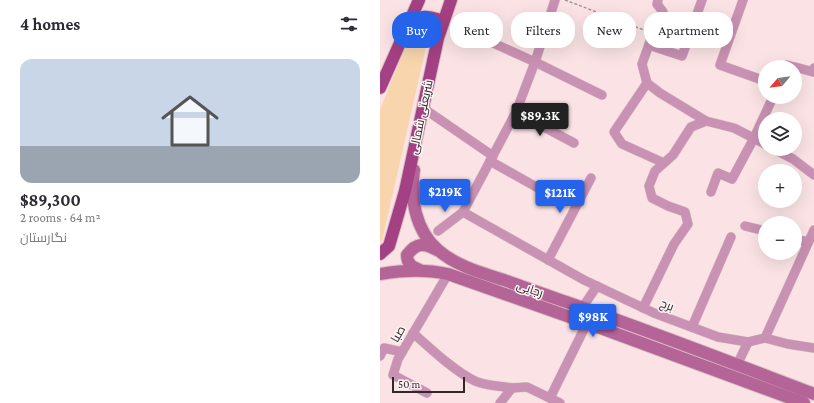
<!DOCTYPE html>
<html lang="en">
<head>
<meta charset="utf-8">
<style>
  :root { --surface:#fff; --page:#f2f2f3; --text:#2b2b33; --muted:#7c7c81; --accent:#2563eb }
  body { margin:0; font-family:"Crimson Pro",Cairo,serif; background:var(--page); color:var(--text); height:100vh; display:flex; flex-direction:column; font-size:15px; white-space:nowrap }
  * { box-sizing:border-box; margin:0 }
  p { font-size:13px; color:var(--muted) }
  .icon { flex:none; width:22px; height:22px; fill:none; stroke:currentColor; stroke-width:2; stroke-linecap:round; stroke-linejoin:round }
  .map { position:relative; flex:1; overflow:hidden }
  .details { display:flex; flex-direction:column; background:var(--surface); width:380px }
  .details>* { flex:none }
  .guide { position:absolute; left:12px; top:12px; width:362px; height:36px; display:flex; gap:8px }
  .needle { width:26px; rotate:241deg }
  .controls { position:absolute; left:378px; top:60px; display:grid; gap:8px }
  .controls a { display:grid; place-items:center; width:44px; height:44px; border-radius:50%; background:var(--surface); box-shadow:0 4px 16px #0002; font-size:20px }
  .scale { position:absolute; left:12px; bottom:10px; width:73px; box-sizing:border-box; padding-left:4px; border:2px solid #312829; border-top:0; font-size:11px; line-height:14px; white-space:nowrap; color:#312829; -webkit-text-stroke:3px #fef4f5; paint-order:stroke }
  .price { position:absolute; translate:-50% -34px; padding:0 9px; border-radius:4px; background:var(--accent); color:#fff; font-size:13px; line-height:26px; filter:drop-shadow(0 1px 2px #0008) }
  .price::after { content:''; position:absolute; left:50%; top:24px; width:12px; height:9px; margin-left:-6px; background:inherit; clip-path:polygon(0 0,100% 0,50% 100%) }
  .price.selected { background:#222; color:#fff }
  ul { padding:0; list-style:none }
  li { display:grid; align-content:center; gap:8px; height:212px; padding:0 20px }
  li span { display:grid; place-items:center; height:124px; border-radius:12px; color:#555 }
  li>.icon { margin-inline-start:auto }
  span .icon { width:72px; height:72px; fill:#fffc; stroke-width:1 }
  li b { font-size:17px }
  h2 { display:flex; justify-content:space-between; align-items:center; height:48px; padding:0 20px; font-size:17px }
  .tag { padding:0 14px; border-radius:16px; background:var(--surface); box-shadow:0 4px 16px #0002; font-size:14px; line-height:36px }
  .tag.selected { background:var(--accent); color:#fff }
  main { display:flex; flex:1; min-height:0 }
  .map>svg:first-child { display:block }
  .green { fill:#f8d5ad }
  .lines { fill:none; stroke-linecap:round; stroke-linejoin:round }
  .street-casing { stroke:#d7c1c3; stroke-width:10 }
  .secondary-casing { stroke:#d7c1c3; stroke-width:14 }
  .primary-casing { stroke:#d7c1c3; stroke-width:14 }
  .path { stroke:#a59395; stroke-width:1.5; stroke-dasharray:3 2; stroke-linecap:butt }
  .street { stroke:#c991b3; stroke-width:9 }
  .secondary { stroke:#b56498; stroke-width:12 }
  .primary { stroke:#a44184; stroke-width:12 }
  .labels { text-anchor:middle; stroke-width:3; stroke-linejoin:round; paint-order:stroke }
  .street-label { font-size:12px; fill:#312829; stroke:#fef4f5 }
</style>
</head>
<body>
<main>
<section class="details">
<h2>4 homes<svg class="icon" aria-label="filters" viewBox="0 0 24 24"><path d="M4 7h16M4 17h16"/><circle cx="9" cy="7" r="2"/><circle cx="15" cy="17" r="2"/></svg></h2>
<ul>
<li><span style="background:linear-gradient(#c9d6e8 70%,#9aa5b1 0)"><svg class="icon" aria-label="home" viewBox="0 0 24 24"><path d="M3 11l9-7 9 7M6 9v11h12V9"/></svg></span><div><b>$89,300</b><p>2 rooms · 64 m²</p><p>نگارستان</p></div></li>
</ul>
</section>
<div class="map">
<svg width="434" height="403" viewBox="0 0 434 403">
  <rect width="100%" height="100%" fill="#fbe3e5"/>
  <polygon class="green" points="43,25 50,30 2,241 0,243 0,110 30,35 36,29"/>
  <g class="lines">
    <defs>
      <g id="street">
        <polyline points="278,0 277,4 283,12 271,39 262,64 267,83 280,93 326,121"/>
        <polyline points="363,0 340,65 385,81"/>
        <polyline points="80,28 155,62 222,95"/>
        <polyline points="269,45 302,56 322,0"/>
        <polyline points="406,67 407,65 414,67"/>
        <polyline points="415,67 433,72 434,68"/>
        <polyline points="267,83 234,132 242,144 284,163"/>
        <polyline points="43,108 113,156"/>
        <polyline points="136,112 194,143"/>
        <polyline points="394,149 413,159 434,175"/>
        <polyline points="110,161 167,193"/>
        <polyline points="331,192 338,173 352,179 374,138 393,97"/>
        <polyline points="83,212 204,280 274,313 338,337 368,342 385,338 434,230"/>
        <polyline points="365,226 385,231"/>
        <polyline points="58,231 83,212 136,112 155,62 175,0"/>
        <polyline points="415,239 428,242"/>
        <polyline points="168,260 211,178"/>
        <polyline points="202,308 217,286"/>
        <polyline points="263,308 294,244 308,224 305,212 288,206 272,198 269,186 275,171 293,155 311,127 326,121 354,128 385,144"/>
        <polyline points="312,327 351,237"/>
        <path d="M33,333C50,348 74,371 95,381C106,386 120,386 132,388"/>
        <polyline points="385,338 408,344 434,348"/>
        <polyline points="0,356 4,348 22,352"/>
        <polyline points="357,365 368,342"/>
        <polyline points="47,393 13,375 18,359 68,274"/>
        <polyline points="170,398 207,323"/>
        <polyline points="120,403 132,388 147,387 180,403"/>
      </g>
      <g id="secondary">
        <path d="M34,170C30,198 35,230 58,250C76,266 102,273 124,280C148,289 172,297 195,305C275,333 355,364 434,394"/>
        <path d="M40,270C32,267 27,264 27,255C37,242 44,243 57,250"/>
        <path d="M0,274C23,270 45,269 68,274L207,323L424,403"/>
      </g>
      <g id="primary">
        <path d="M29,27C39,17 42,14 57,19L58,35"/>
        <polyline points="0,88 39,0"/>
        <polyline points="0,254 9,246 25,191 58,38 71,0"/>
      </g>
    </defs>
    <use href="#street" class="street-casing"/>
    <use href="#secondary" class="secondary-casing"/>
    <use href="#primary" class="primary-casing"/>
    <polyline class="path" points="185,0 264,30"/>
    <use href="#street" class="street"/>
    <use href="#secondary" class="secondary"/>
    <use href="#primary" class="primary"/>
  </g>
  <g class="labels">
    <g class="street-label">
      <text transform="translate(41 117) rotate(-78)" y="4">شریعتی شمالی</text>
      <text transform="translate(150 289) rotate(19)" y="4">رجایی</text>
      <text transform="translate(287 305) rotate(21)" y="4">برج</text>
      <text transform="translate(18 334) rotate(-60)" y="4">صبا</text>
    </g>
  </g>
</svg>
<div class="controls">
<a><svg class="needle" viewBox="-14 -14 28 28"><path d="M0-13l5 13h-10z" fill="#e53935"/><path d="M0 13l5-13h-10z" fill="#7c7c81"/></svg></a>
<a><svg class="icon" aria-label="layers" viewBox="0 0 24 24"><path d="M12 4l9 5-9 5-9-5zM3 14l9 5 9-5"/></svg></a>
<a>+</a>
<a>−</a>
</div>
<div class="scale">50 m</div>
<b class="price selected" style="left:160px;top:137px">$89.3K</b>
<b class="price" style="left:65px;top:213px">$219K</b>
<b class="price" style="left:180px;top:214px">$121K</b>
<b class="price" style="left:213px;top:338px">$98K</b>
<div class="guide">
<a class="tag selected">Buy</a>
<a class="tag">Rent</a>
<a class="tag">Filters</a>
<a class="tag">New</a>
<a class="tag">Apartment</a>
</div>
</div>
</main>
</body>
</html>
